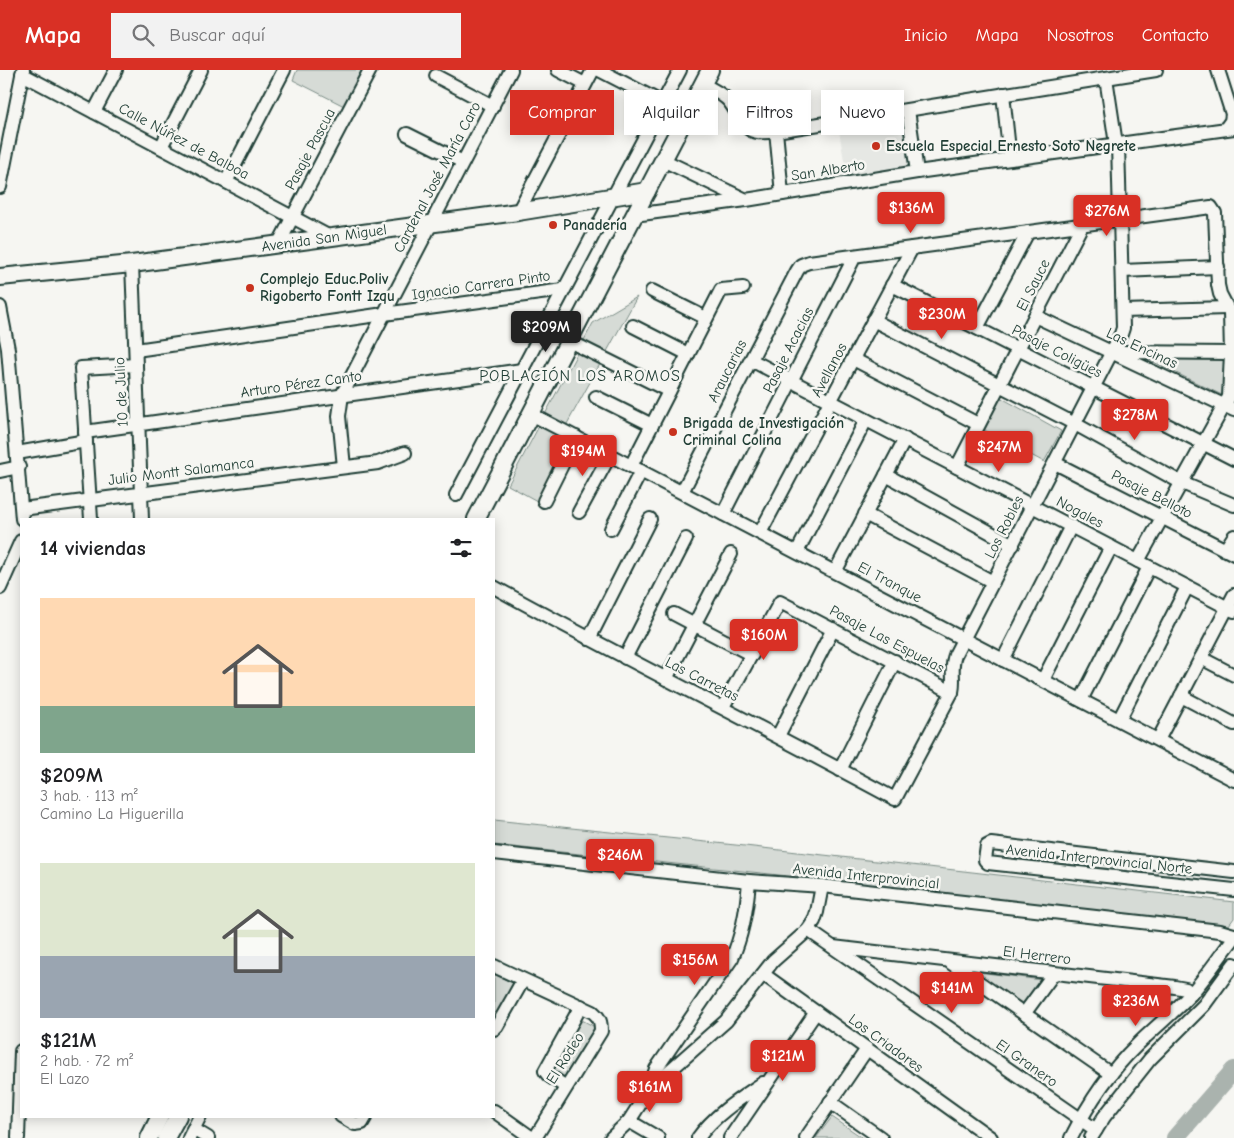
<!DOCTYPE html>
<html lang="es">
<head>
<meta charset="utf-8">
<style>
  :root { --surface:#fff; --page:#f2f2f2; --text:#202124; --muted:#757577; --accent:#d93025 }
  body { margin:0; font-family:"Comic Neue",sans-serif; background:var(--page); color:var(--text); height:100vh; display:flex; flex-direction:column; font-size:19px; white-space:nowrap }
  * { box-sizing:border-box; margin:0 }
  p { font-size:16px; color:var(--muted) }
  .icon { flex:none; width:28px; height:28px; fill:none; stroke:currentColor; stroke-width:2; stroke-linecap:round; stroke-linejoin:round }
  .map { position:relative; flex:1; overflow:hidden }
  .side { position:absolute; left:20px; top:448px; width:475px; height:600px; display:flex; flex-direction:column; background:var(--surface); border-radius:0px; box-shadow:0 2px 12px #0003 }
  .side>* { flex:none }
  .guide { position:absolute; left:510px; top:20px; width:475px; height:45px; display:flex; gap:10px }
  .price { position:absolute; translate:-50% -42px; padding:0 11px; border-radius:5px; background:var(--accent); color:#fff; font-size:16px; line-height:32px; filter:drop-shadow(0 1px 2px #0008) }
  .price::after { content:''; position:absolute; left:50%; top:30px; width:15px; height:11px; margin-left:-8px; background:inherit; clip-path:polygon(0 0,100% 0,50% 100%) }
  .price.selected { background:#222; color:#fff }
  ul { padding:0; list-style:none }
  li { display:grid; align-content:center; gap:10px; height:265px; padding:0 20px }
  li span { display:grid; place-items:center; height:155px; border-radius:0px; color:#555 }
  li>.icon { margin-inline-start:auto }
  span .icon { width:90px; height:90px; fill:#fffc; stroke-width:1 }
  li b { font-size:21px }
  h2 { display:flex; justify-content:space-between; align-items:center; height:60px; padding:0 20px; font-size:21px }
  .tag { padding:0 18px; border-radius:0px; background:var(--surface); box-shadow:0 2px 12px #0003; font-size:18px; line-height:45px }
  .tag.selected { background:var(--accent); color:#fff }
  header { display:flex; align-items:center; gap:30px; box-sizing:border-box; height:70px; padding:0 25px; background:var(--accent); color:#fff }
  header strong { font-size:24px }
  nav { display:flex; gap:28px; margin-inline-start:auto; font-size:18px }
  .search { width:350px; height:45px; background:var(--page); display:flex; align-items:center; gap:12px; box-sizing:border-box; padding:0 18px; border-radius:0px; color:var(--muted); font-size:19px }
  .map>svg:first-child { display:block }
  .built { fill:#e6e8e4 }
  .green { fill:#d6dbd6; stroke:#7a8c85 }
  .lines { fill:none; stroke-linecap:round; stroke-linejoin:round }
  .river { stroke:#aab3ae; stroke-width:18 }
  .minor-casing { stroke:#1f3d34; stroke-width:16 }
  .major-casing { stroke:#1f3d34; stroke-width:20 }
  .minor { stroke:#f6f6f2; stroke-width:12 }
  .major { stroke:#f6f6f2; stroke-width:16 }
  .poi-dot { fill:#c8321e; stroke:#f6f6f2; stroke-width:2 }
  .labels { text-anchor:middle; stroke-width:5; stroke-linejoin:round; paint-order:stroke }
  .street-label { font-size:15px; fill:#1f3d34; stroke:#f6f6f2 }
  .poi-label { font-size:15px; font-weight:bold; fill:#1f3d34; stroke:#f6f6f2; text-anchor:start }
  .neighbourhood-label { font-size:16px; letter-spacing:1px; fill:#1f3d34; stroke:#f6f6f2 }
</style>
</head>
<body>
<header>
<strong>Mapa</strong>
<div class="search"><svg class="icon" aria-label="search" viewBox="0 0 24 24"><circle cx="10" cy="10" r="6"/><path d="M15 15l6 6"/></svg>Buscar aquí</div>
<nav><a>Inicio</a><a>Mapa</a><a>Nosotros</a><a>Contacto</a></nav>
</header>
<div class="map">
<svg width="1234" height="1068" viewBox="0 0 1234 1068">
  <rect width="100%" height="100%" fill="#f6f6f2"/>
  <filter id="ink" filterUnits="userSpaceOnUse"><feTurbulence type="fractalNoise" baseFrequency=".02" numOctaves="2"/><feDisplacementMap in="SourceGraphic" scale="10" xChannelSelector="R" yChannelSelector="G"/><feConvolveMatrix kernelMatrix="1 2 1 2 8 2 1 2 1" color-interpolation-filters="sRGB"/></filter>
  <g filter="url(#ink)">
    <polygon class="built" points="904,44 913,99 847,109 838,54"/>
    <g class="green">
      <polygon points="297,0 360,0 368,4 350,39 293,10"/>
      <polygon points="637,227 562,363 568,369 537,431 508,415 593,253"/>
      <polygon points="1227,288 1226,327 1147,289"/>
      <polygon points="998,326 1061,361 1044,392 981,358"/>
      <polygon points="494,750 745,776 1234,832 1234,848 1229,855 743,801 494,775"/>
      <polygon points="970,901 1042,910 1024,935"/>
      <polygon points="494,904 513,913 494,951"/>
      <polygon points="580,949 595,957 564,1007 551,1000"/>
      <polygon points="832,1047 863,1068 816,1068"/>
    </g>
    <g class="lines">
      <polyline class="river" points="1175,1068 1234,1000"/>
      <defs>
        <g id="minor">
          <polyline points="558,0 585,14"/>
          <polyline points="599,0 663,33"/>
          <polyline points="1218,0 1232,44 1231,51 1226,58"/>
          <polyline points="22,4 330,167"/>
          <polyline points="436,6 493,36"/>
          <polyline points="1106,8 1116,74"/>
          <path d="M703,14C711,19 723,24 729,31C746,53 742,67 776,61"/>
          <polyline points="1003,24 1010,89"/>
          <polyline points="908,40 917,102"/>
          <polyline points="94,42 116,0"/>
          <polyline points="407,64 463,92"/>
          <polyline points="161,77 201,0"/>
          <polyline points="663,90 746,130"/>
          <polyline points="226,112 284,0"/>
          <polyline points="0,117 23,0"/>
          <polyline points="782,124 776,61 1156,0"/>
          <polyline points="518,142 593,0"/>
          <polyline points="634,145 746,130 917,102 1234,58"/>
          <polyline points="279,173 370,0"/>
          <polyline points="132,194 142,449"/>
          <polyline points="1122,201 1218,197"/>
          <polyline points="892,215 1234,389"/>
          <polyline points="652,221 706,248"/>
          <polyline points="0,237 8,279 22,449"/>
          <polyline points="1123,241 1227,238"/>
          <polyline points="1035,246 1234,340"/>
          <polyline points="873,250 1075,354 1182,413 1234,435"/>
          <polyline points="633,256 688,284"/>
          <polyline points="977,258 1028,162"/>
          <polyline points="569,271 669,321"/>
          <polyline points="136,280 384,244 563,220"/>
          <polyline points="1117,282 1231,283"/>
          <polyline points="853,289 978,354"/>
          <polyline points="751,290 1234,541"/>
          <polyline points="596,327 652,355"/>
          <polyline points="531,344 1234,710"/>
          <polyline points="85,362 522,300"/>
          <polyline points="17,383 86,371"/>
          <polyline points="1055,393 1234,484"/>
          <polyline points="631,396 721,220 743,218"/>
          <polyline points="344,397 339,346 342,325 511,0"/>
          <polyline points="957,397 1082,155"/>
          <polyline points="0,401 19,397"/>
          <polyline points="886,405 1013,475"/>
          <polyline points="682,422 797,201 801,195 809,192 1211,137 1215,143 1218,215 1220,224 1230,243 1231,283 1229,327 1138,491"/>
          <polyline points="456,425 680,0"/>
          <polyline points="544,431 576,367"/>
          <polyline points="22,439 378,393 405,383"/>
          <polyline points="579,442 610,385"/>
          <polyline points="723,444 855,186"/>
          <polyline points="865,444 993,512"/>
          <polyline points="91,449 81,298 136,295"/>
          <polyline points="611,459 641,401"/>
          <polyline points="760,463 912,178"/>
          <polyline points="1225,480 1234,466"/>
          <polyline points="797,482 866,350"/>
          <polyline points="835,502 905,369"/>
          <path d="M494,517C626,590 762,657 895,729L952,622C955,609 950,598 955,585L1121,264L1123,258L1118,74"/>
          <polyline points="0,518 21,471"/>
          <polyline points="674,544 752,585"/>
          <polyline points="589,569 650,449"/>
          <polyline points="625,588 686,469"/>
          <polyline points="1201,588 1234,605"/>
          <polyline points="1003,590 1071,456"/>
          <polyline points="666,609 731,484"/>
          <polyline points="1043,610 1111,477"/>
          <polyline points="1181,626 1234,654"/>
          <polyline points="1081,630 1149,497"/>
          <polyline points="723,637 780,532 952,622"/>
          <polyline points="1119,650 1187,517"/>
          <polyline points="778,666 833,559"/>
          <polyline points="1158,670 1234,525"/>
          <polyline points="840,700 895,591"/>
          <polyline points="494,783 749,811 822,816 1220,861 1234,865"/>
          <polyline points="1234,802 991,774 987,776 985,790 988,793 1234,820"/>
          <polyline points="808,860 1096,1060"/>
          <polyline points="833,877 1175,917 1186,919 1191,924"/>
          <polyline points="951,893 1111,1004"/>
          <path d="M494,896L593,942C600,948 601,952 601,961L535,1068"/>
          <polyline points="763,904 991,1068"/>
          <polyline points="1024,944 1054,903"/>
          <polyline points="494,959 497,956 523,910"/>
          <polyline points="566,1017 548,1005 545,1001 581,936"/>
          <polyline points="649,1019 726,951 773,891 808,860 814,851 817,842 822,816"/>
          <polyline points="830,1032 881,1068"/>
          <polyline points="494,1041 532,1068"/>
          <polyline points="341,1046 355,1054 362,1053 366,1046"/>
          <polyline points="629,1051 658,1068"/>
          <polyline points="193,1059 208,1068"/>
          <polyline points="18,1068 21,981"/>
          <polyline points="189,1068 200,1046"/>
          <path d="M611,1068L629,1051L649,1020L656,999L732,888C743,864 747,838 749,811"/>
          <path d="M698,1068C714,1045 741,1028 763,1013"/>
          <polyline points="730,1068 816,942"/>
          <polyline points="806,1068 867,979"/>
          <path d="M1071,1068C1088,1034 1109,1002 1137,975C1154,958 1173,943 1190,925C1206,907 1219,887 1234,868"/>
          <polyline points="1091,1068 1104,1047 1150,989 1204,935 1234,894"/>
        </g>
        <g id="major">
          <polyline points="0,207 132,194 518,142 647,121"/>
          <polyline points="476,449 710,0"/>
          <polyline points="149,1068 160,1046"/>
          <polyline points="166,1068 178,1046"/>
        </g>
      </defs>
      <use href="#minor" class="minor-casing"/>
      <use href="#major" class="major-casing"/>
      <use href="#minor" class="minor"/>
      <use href="#major" class="major"/>
    </g>
  </g>
  <g class="poi-dot">
    <circle cx="876" cy="76" r="5"/>
    <circle cx="553" cy="155" r="5"/>
    <circle cx="250" cy="218" r="5"/>
    <circle cx="673" cy="362" r="5"/>
  </g>
  <g class="labels">
    <g class="street-label">
      <text transform="translate(184 71) rotate(28)" y="5">Calle Núñez de Balboa</text>
      <text transform="translate(310 79) rotate(-62)" y="5">Pasaje Pascua</text>
      <text transform="translate(828 100) rotate(-9)" y="5">San Alberto</text>
      <text transform="translate(437 107) rotate(-62)" y="5">Cardenal José María Caro</text>
      <text transform="translate(324 168) rotate(-8)" y="5">Avenida San Miguel</text>
      <text transform="translate(481 215) rotate(-8)" y="5">Ignacio Carrera Pinto</text>
      <text transform="translate(1033 215) rotate(-63)" y="5">El Sauce</text>
      <text transform="translate(1142 278) rotate(25)" y="5">Las Encinas</text>
      <text transform="translate(788 280) rotate(-63)" y="5">Pasaje Acacias</text>
      <text transform="translate(1057 281) rotate(27)" y="5">Pasaje Coligües</text>
      <text transform="translate(829 300) rotate(-62)" y="5">Avellanos</text>
      <text transform="translate(727 301) rotate(-63)" y="5">Araucarias</text>
      <text transform="translate(301 314) rotate(-8)" y="5">Arturo Pérez Canto</text>
      <text transform="translate(121 322) rotate(-93)" y="5">10 de Julio</text>
      <text transform="translate(181 401) rotate(-7)" y="5">Julio Montt Salamanca</text>
      <text transform="translate(1152 424) rotate(27)" y="5">Pasaje Belloto</text>
      <text transform="translate(1080 442) rotate(28)" y="5">Nogales</text>
      <text transform="translate(1004 457) rotate(-63)" y="5">Los Robles</text>
      <text transform="translate(890 512) rotate(28)" y="5">El Tranque</text>
      <text transform="translate(887 569) rotate(28)" y="5">Pasaje Las Espuelas</text>
      <text transform="translate(702 609) rotate(27)" y="5">Las Carretas</text>
      <text transform="translate(1099 789) rotate(6)" y="5">Avenida Interprovincial Norte</text>
      <text transform="translate(866 806) rotate(6)" y="5">Avenida Interprovincial</text>
      <text transform="translate(1037 885) rotate(7)" y="5">El Herrero</text>
      <text transform="translate(886 973) rotate(36)" y="5">Los Criadores</text>
      <text transform="translate(565 988) rotate(-58)" y="5">El Rodeo</text>
      <text transform="translate(1027 993) rotate(35)" y="5">El Granero</text>
    </g>
    <g class="poi-label">
      <text x="886" y="81">Escuela Especial Ernesto Soto Negrete</text>
      <text x="563" y="160">Panadería</text>
      <text x="260" y="214">Complejo Educ.Poliv<tspan x="260" dy="17">Rigoberto Fontt Izqu</tspan></text>
      <text x="683" y="358">Brigada de Investigación<tspan x="683" dy="17">Criminal Colina</tspan></text>
    </g>
    <g class="neighbourhood-label">
      <text x="580" y="311">POBLACIÓN LOS AROMOS</text>
    </g>
  </g>
</svg>
<b class="price" style="left:911px;top:164px">$136M</b>
<b class="price" style="left:1107px;top:167px">$276M</b>
<b class="price" style="left:942px;top:270px">$230M</b>
<b class="price selected" style="left:546px;top:283px">$209M</b>
<b class="price" style="left:1135px;top:371px">$278M</b>
<b class="price" style="left:999px;top:403px">$247M</b>
<b class="price" style="left:583px;top:407px">$194M</b>
<b class="price" style="left:764px;top:591px">$160M</b>
<b class="price" style="left:620px;top:811px">$246M</b>
<b class="price" style="left:695px;top:916px">$156M</b>
<b class="price" style="left:952px;top:944px">$141M</b>
<b class="price" style="left:1136px;top:957px">$236M</b>
<b class="price" style="left:783px;top:1012px">$121M</b>
<b class="price" style="left:650px;top:1043px">$161M</b>
<div class="guide">
<a class="tag selected">Comprar</a>
<a class="tag">Alquilar</a>
<a class="tag">Filtros</a>
<a class="tag">Nuevo</a>
</div>
<section class="side">
<h2>14 viviendas<svg class="icon" aria-label="filters" viewBox="0 0 24 24"><path d="M4 7h16M4 17h16"/><circle cx="9" cy="7" r="2"/><circle cx="15" cy="17" r="2"/></svg></h2>
<ul>
<li><span style="background:linear-gradient(#ffd9b3 70%,#7fa58c 0)"><svg class="icon" aria-label="home" viewBox="0 0 24 24"><path d="M3 11l9-7 9 7M6 9v11h12V9"/></svg></span><div><b>$209M</b><p>3 hab. · 113 m²</p><p>Camino La Higuerilla</p></div></li>
<li><span style="background:linear-gradient(#dfe7d0 60%,#9aa5b1 0)"><svg class="icon" aria-label="home" viewBox="0 0 24 24"><path d="M3 11l9-7 9 7M6 9v11h12V9"/></svg></span><div><b>$121M</b><p>2 hab. · 72 m²</p><p>El Lazo</p></div></li>
</ul>
</section>
</div>
</body>
</html>
